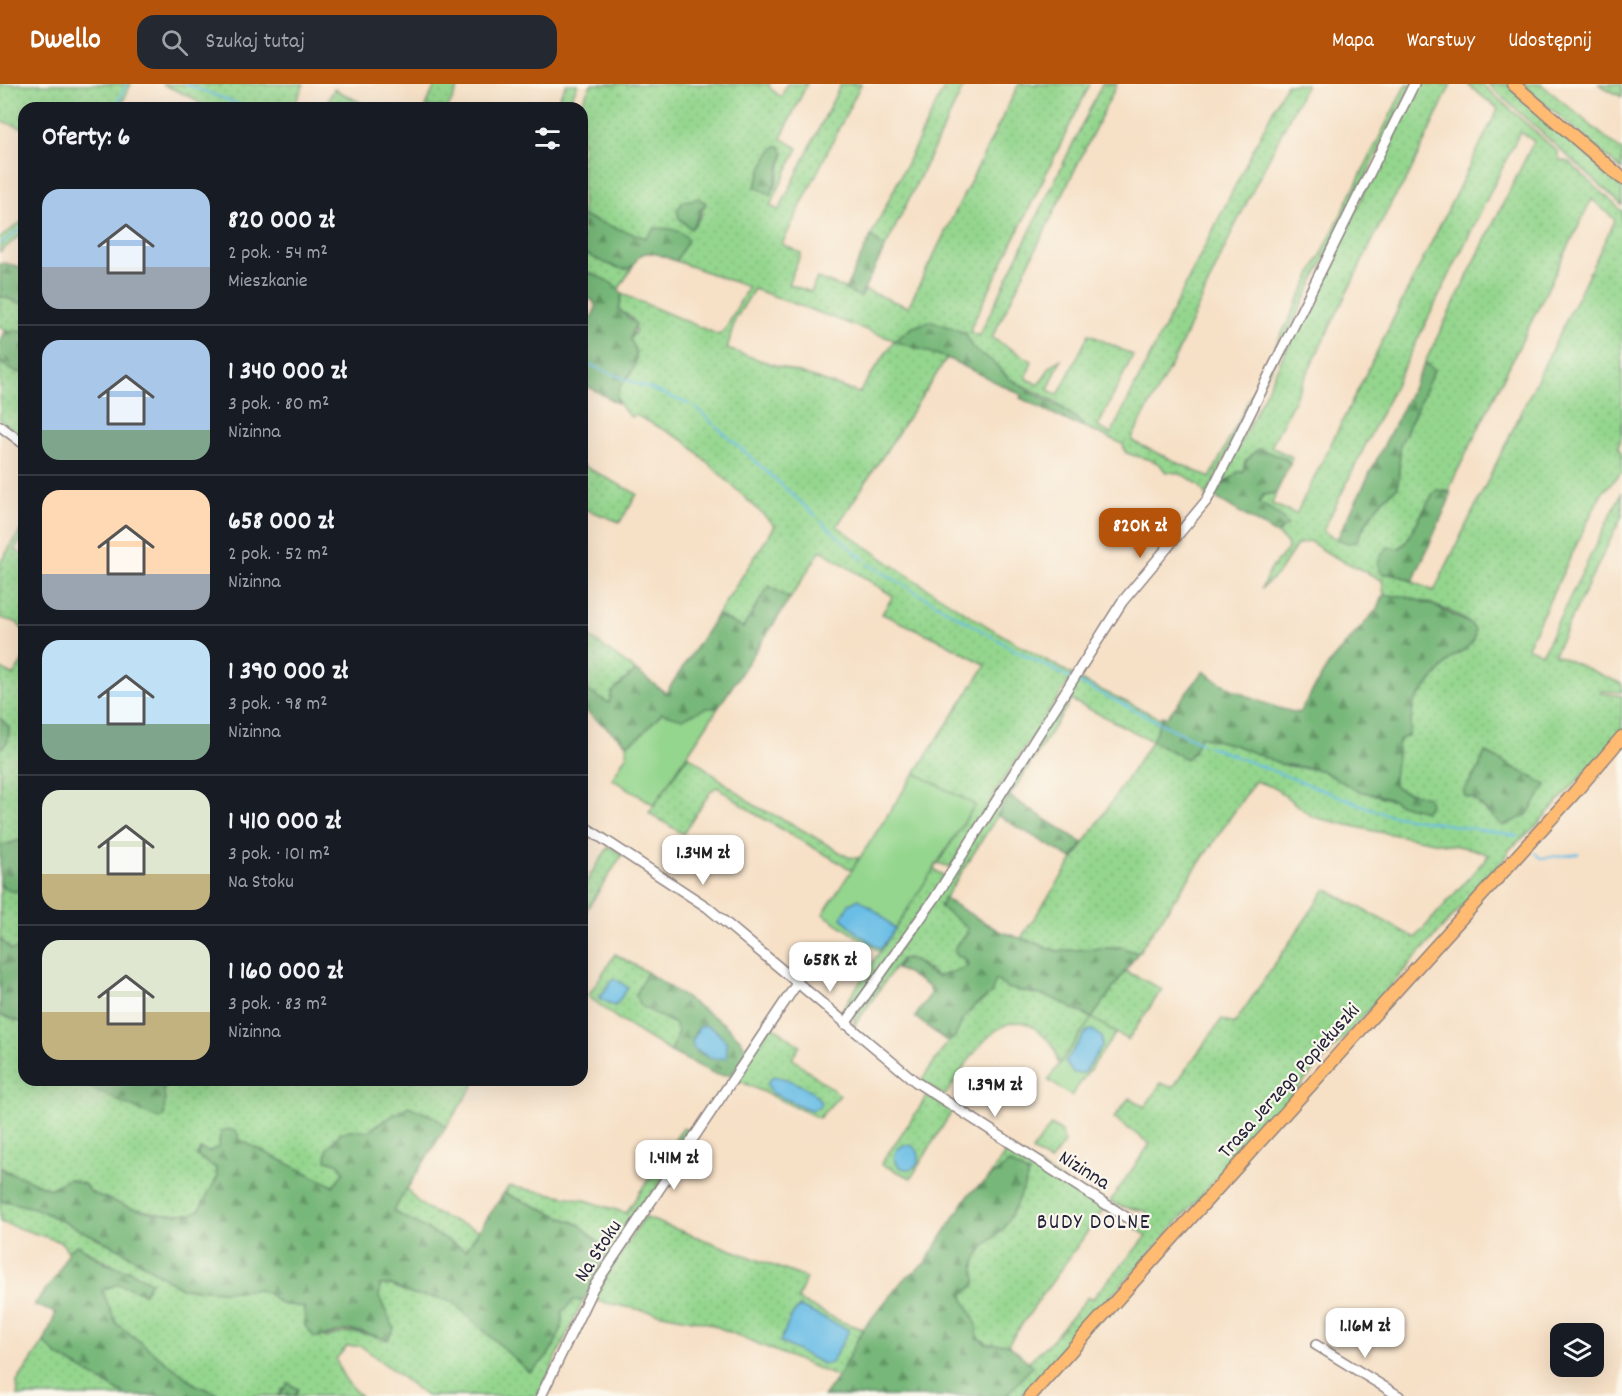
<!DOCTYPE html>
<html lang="pl">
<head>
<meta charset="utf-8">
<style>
  :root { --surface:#171b24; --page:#242831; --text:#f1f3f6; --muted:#9ea1a6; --line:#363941; --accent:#b45309 }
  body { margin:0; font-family:Dekko,sans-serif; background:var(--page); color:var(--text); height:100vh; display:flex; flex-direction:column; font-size:22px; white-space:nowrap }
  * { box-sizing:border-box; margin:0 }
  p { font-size:20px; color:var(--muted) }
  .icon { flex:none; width:33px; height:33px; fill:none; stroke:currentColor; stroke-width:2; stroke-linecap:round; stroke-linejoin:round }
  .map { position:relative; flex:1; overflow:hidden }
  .side { position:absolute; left:18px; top:18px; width:570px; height:984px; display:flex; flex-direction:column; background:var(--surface); border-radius:18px; box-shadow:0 6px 24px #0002 }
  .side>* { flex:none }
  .tools { position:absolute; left:1550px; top:1239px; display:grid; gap:12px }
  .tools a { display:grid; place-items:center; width:54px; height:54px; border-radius:12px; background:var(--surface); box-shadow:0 6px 24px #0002; font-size:30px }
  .price { position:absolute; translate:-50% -51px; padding:0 14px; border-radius:12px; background:#fff; color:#222; font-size:20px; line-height:39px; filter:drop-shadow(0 2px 3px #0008) }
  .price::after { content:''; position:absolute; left:50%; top:36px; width:18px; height:14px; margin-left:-9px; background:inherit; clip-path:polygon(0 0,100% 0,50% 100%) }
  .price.active { background:var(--accent); color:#fff }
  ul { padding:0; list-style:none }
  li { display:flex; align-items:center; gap:18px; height:150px; padding:0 24px }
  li+li { border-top:2px solid var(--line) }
  li span { display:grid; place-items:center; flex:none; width:168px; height:120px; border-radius:18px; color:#555 }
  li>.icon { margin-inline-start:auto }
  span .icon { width:72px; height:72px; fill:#fffc; stroke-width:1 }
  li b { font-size:26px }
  h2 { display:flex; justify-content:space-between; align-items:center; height:72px; padding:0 24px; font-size:26px }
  header { display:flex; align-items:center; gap:36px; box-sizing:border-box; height:84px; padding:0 30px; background:var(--accent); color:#fff }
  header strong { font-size:28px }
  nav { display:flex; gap:33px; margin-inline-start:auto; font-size:21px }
  .search { width:420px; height:54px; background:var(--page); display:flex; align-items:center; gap:15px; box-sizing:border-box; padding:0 21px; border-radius:18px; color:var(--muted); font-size:22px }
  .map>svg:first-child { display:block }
  .grass { fill:url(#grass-dots); stroke:#5b7c64; stroke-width:1.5; fill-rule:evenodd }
  .forest { fill:url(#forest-firs); stroke:#4c6c5a; stroke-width:1.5; fill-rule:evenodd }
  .garden { fill:#94d68e; stroke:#5b7c64; stroke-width:1.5 }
  .water { fill:#6abee6; stroke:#467090; stroke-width:1.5 }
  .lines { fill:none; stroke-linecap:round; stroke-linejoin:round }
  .stream { stroke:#6abee6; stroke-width:2 }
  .minor-casing { stroke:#8c8180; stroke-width:12 }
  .major-casing { stroke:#8c8180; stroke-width:15 }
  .minor { stroke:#fff; stroke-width:9 }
  .major { stroke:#ffbb71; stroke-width:12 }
  .labels { text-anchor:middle; stroke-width:4.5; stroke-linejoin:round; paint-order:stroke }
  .street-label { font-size:21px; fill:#22223b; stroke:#fbf7ec }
  .neighbourhood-label { font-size:22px; letter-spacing:1.5px; fill:#22223b; stroke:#fbf7ec }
</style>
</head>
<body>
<header>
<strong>Dwello</strong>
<div class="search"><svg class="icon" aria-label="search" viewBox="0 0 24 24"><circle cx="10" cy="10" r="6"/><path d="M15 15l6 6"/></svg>Szukaj tutaj</div>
<nav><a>Mapa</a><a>Warstwy</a><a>Udostępnij</a></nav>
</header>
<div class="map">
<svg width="1622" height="1312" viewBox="0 0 1622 1312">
  <defs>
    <pattern id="grass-dots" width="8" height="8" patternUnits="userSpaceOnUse" patternTransform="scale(1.5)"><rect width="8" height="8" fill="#94d68e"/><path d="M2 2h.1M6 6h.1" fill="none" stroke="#7fb77b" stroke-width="1.8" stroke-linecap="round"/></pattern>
    <pattern id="forest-firs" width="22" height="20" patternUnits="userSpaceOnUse" patternTransform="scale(1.5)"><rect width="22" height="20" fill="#77b779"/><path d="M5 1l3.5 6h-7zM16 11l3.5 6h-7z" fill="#619464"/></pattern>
  </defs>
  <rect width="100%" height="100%" fill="#fbf7ec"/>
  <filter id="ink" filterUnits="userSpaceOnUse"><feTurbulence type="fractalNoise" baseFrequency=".0167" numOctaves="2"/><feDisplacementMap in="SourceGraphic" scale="12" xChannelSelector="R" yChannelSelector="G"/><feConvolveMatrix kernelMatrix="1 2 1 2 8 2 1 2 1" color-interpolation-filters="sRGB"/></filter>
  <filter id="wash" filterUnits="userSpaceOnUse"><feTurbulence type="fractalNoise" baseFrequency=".008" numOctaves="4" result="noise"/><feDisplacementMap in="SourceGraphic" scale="24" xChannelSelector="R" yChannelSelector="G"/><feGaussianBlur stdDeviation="1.35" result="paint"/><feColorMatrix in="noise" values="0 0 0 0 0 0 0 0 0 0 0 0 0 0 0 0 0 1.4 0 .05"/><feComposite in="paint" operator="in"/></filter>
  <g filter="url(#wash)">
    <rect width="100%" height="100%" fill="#f6e0c6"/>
    <g class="grass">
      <polygon points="0,0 131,0 120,24 24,24 24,44 0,37"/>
      <polygon points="162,0 304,0 293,24 206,24 191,13"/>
      <polygon points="436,0 460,0 448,24 425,23"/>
      <polygon points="566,0 578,0 566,24 554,24"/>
      <path d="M591,0H770L769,3L781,13L787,0H807L781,54L798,64L770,122L779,126L841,0H861L782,160L801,169L788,200L811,208L817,194L863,211L865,206L908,223L1019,0H1090L971,243V249L979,252L1102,0H1117L992,254L1032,277L1026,294L1038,301L1051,282L1061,275L1048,306L1058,311L1089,250L1133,271L1098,343L1111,350L1286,0H1306L1232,148L1175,274L1132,354V357L1210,394L1406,0H1412L1206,413C1202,399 1181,387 1166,388C1164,386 1162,383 1160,381C1151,373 1135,374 1125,368L1123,360L1085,343L1056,318L1010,295L992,277L974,268L968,255L932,237L913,243L895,257L947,274L837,442C913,497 991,547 1073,591L1006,692L950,783L938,779L975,721L915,689L986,581L940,556L882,530L893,512L821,466L790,515L769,502L743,544L717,531L775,442L685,357L636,331L631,333C622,325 611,313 620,301C622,297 628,295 630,291C638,279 634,267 630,255L636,247L632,234L619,226L622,210L719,251L726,244L748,203L676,177L682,164C647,155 615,145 582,132V24H579ZM784,69L775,104L755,103L767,73ZM684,117L702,130L694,142ZM754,205L894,256V257L859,309L727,265L735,236Z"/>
      <polygon points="946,0 965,0 885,164 871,152"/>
      <polygon points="1418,0 1451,0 1408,93 1391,119 1271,363 1292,373 1290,380 1285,374 1256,366 1245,378 1243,388 1220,400"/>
      <path d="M1467,0H1482L1558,68L1559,76L1569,78L1622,127V351L1618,363L1622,371V388L1601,410L1527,563L1542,570L1622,408V432L1554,570L1622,600V608L1601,607L1600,609L1622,612V647L1537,741L1509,766L1507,772L1021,1312H1006L1032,1282L1029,1277L1053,1255L1088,1213L1092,1215L1147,1152L1134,1143L1144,1142L1147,1131L1146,1127L1118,1122L1110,1117L1150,1060L1114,1034L1129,1014L1145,1023L1161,999L1170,1003L1174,1002L1222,935L1234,940L1326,805L1415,854L1489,771L1473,765L1374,747L1313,733L1273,703L1255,697L1138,869L1120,863L1058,867L1021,854L1152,657L1071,616L940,822L967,843L966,852L959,857L967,883L938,893L915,876L905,874L897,880L854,942V933L1076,594L1160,634L1194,668L1200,652L1237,662L1287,682L1321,686L1349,702L1424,727L1427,725L1393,701L1399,656L1409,651L1414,618L1451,574L1466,565L1475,546C1462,525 1407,512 1384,511L1382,496L1331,471L1309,457L1297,461L1278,489L1261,505L1270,486L1288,465L1287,459L1276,450L1281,448L1283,434L1259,419L1263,411L1276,409L1272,420L1296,430L1498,25ZM1520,48L1534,57L1425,278L1434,286L1400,362L1398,403C1377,418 1368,436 1356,458C1343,460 1334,454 1323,447ZM1592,115L1615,136L1434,507L1395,490H1383L1388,463L1399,464L1406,458L1431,413L1443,406L1450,409V402ZM1485,668L1546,701L1491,732L1474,715L1470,695L1477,688Z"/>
      <polygon points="1488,0 1506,0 1622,100 1622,121"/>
      <polygon points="1522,0 1541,0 1622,67 1622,86"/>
      <polygon points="1598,0 1622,0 1622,13"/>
      <polygon points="334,5 360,18 357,24 324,24"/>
      <polygon points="24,136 24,148 0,168 0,154"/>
      <path d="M582,168C597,174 618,190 634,180L619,205L597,192L582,187Z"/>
      <polygon points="0,212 24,220 24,247 6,247 0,243"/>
      <polygon points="0,278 9,285 24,290 24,354 0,336"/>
      <polygon points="582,381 637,410 620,438 582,424"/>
      <polygon points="24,441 24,452 15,465 24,472 24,547 16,538 0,534 0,479"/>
      <polygon points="582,547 636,587 624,596 609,620 584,605"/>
      <path d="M24,575V755L0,762V664C9,660 9,652 9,643L0,634V584L13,592Z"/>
      <polygon points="688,671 757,723 789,738 848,773 859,774 852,786 754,729 717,703 711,707 683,750 649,729"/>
      <polygon points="609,762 622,771 582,833 582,804"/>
      <polygon points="933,785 943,791 943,796 847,931 840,929"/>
      <polygon points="24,797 24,864 11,866 0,855 0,799 3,804 19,807"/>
      <polygon points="615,870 647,888 636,911 639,921 675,940 678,948 671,968 619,936 588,912"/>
      <path d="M1125,887L1162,905L1128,956L1092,935L1059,981C1056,975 1057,969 1054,964C1051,957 1043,952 1038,947C1002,912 961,988 945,1012L921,997L948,958L955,953L963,935L975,921L984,916L996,896L1007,904L1050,913L1092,934Z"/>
      <polygon points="0,931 24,939 24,996 73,996 164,1032 163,1004 145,996 477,996 446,1043 435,1033 384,1036 368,1047 350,1046 339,1080 344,1088 333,1102 240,1056 197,1072 216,1084 217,1094 199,1126 192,1130 161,1130 131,1124 92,1109 84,1100 68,1095 50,1105 0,1084"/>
      <polygon points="772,941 800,962 792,974 840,1011 819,1034 735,995"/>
      <polygon points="928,1011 952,1027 911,1094 881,1080"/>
      <polygon points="1051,1041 1062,1048 1064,1059 1050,1078 1032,1067"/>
      <polygon points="683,1044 693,1049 616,1165 599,1159 580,1141 504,1109 509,1102 585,1116 626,1129"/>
      <path d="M1004,1061L1105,1123L1008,1260C970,1267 974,1236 962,1210C986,1196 969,1195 976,1176C982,1159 994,1156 1003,1145C1014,1129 1021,1108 1029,1090L1009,1079L988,1095L1004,1071Z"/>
      <path d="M407,1104C419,1128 455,1137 479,1146L466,1166L392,1127Z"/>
      <path d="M0,1116L35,1124L118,1164L181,1204L222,1207L259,1206L269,1210L281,1220L304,1223L305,1231L326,1254C351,1244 362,1249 388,1256L394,1244L379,1213L380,1201H391L413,1211L435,1213L453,1218L529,1288C548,1277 565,1250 562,1228L574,1216L583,1217L538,1312H426L361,1262H347L336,1275C341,1291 348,1301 361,1312H295L298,1305H282L279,1312H223L196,1301L116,1239L102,1206L118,1199L144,1209L117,1184L77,1161L68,1167L61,1158L0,1138Z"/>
      <polygon points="644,1133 806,1194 798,1216 842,1238 863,1245 838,1293 708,1239 591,1216"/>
      <polygon points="44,1258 57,1271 127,1312 18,1312 17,1298"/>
    </g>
    <g class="forest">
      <polygon points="776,62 780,62 784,69 771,111 755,103 767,73"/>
      <polygon points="699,114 706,120 691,145 679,134 677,126 684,117"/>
      <path d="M582,132L645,154L655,144C667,144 682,145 688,156L676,177C664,173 646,162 637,175C635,179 632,183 627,185C618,187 591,172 582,168Z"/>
      <polygon points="871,152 885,164 860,213 845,206"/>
      <polygon points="5,179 24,184 24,220 0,212 0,180"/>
      <path d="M582,187C596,191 614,197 622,210L619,226L636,240L630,255C632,259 635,264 636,269C639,291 614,298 617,319L582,299V253L596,224L594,218L582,209Z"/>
      <path d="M932,237L966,249C973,271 977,265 993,278C999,283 1003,290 1010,295C1037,314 1060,317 1085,343L1074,340L1020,314L1022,311L947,274L894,257L913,243Z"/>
      <polygon points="6,247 24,247 24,290 9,285 0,278 0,257"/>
      <path d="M1425,279L1434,286L1400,362L1398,403C1377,417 1367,436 1356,458L1348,459L1337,455Z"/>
      <path d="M1259,365L1285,374L1290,380L1276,409L1263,411L1259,419L1274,427L1288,441L1276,450L1213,412C1221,398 1231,398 1237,388H1243L1245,378Z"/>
      <path d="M1438,406L1450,409L1449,416L1413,497L1395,490H1383C1374,481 1380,471 1388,463L1400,464L1406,458L1434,408Z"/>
      <polygon points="769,502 790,515 718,624 706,624 682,635 662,629 638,654 627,660 582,624 582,591 585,599 584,605 609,619 612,608 636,587 666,609 717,531 743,544"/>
      <path d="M1384,511L1403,512L1431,520L1471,540L1475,546L1474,556L1466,565L1451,574L1414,618L1409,651L1399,656L1393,701L1401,706L1428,713L1430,720L1425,727L1399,720L1389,714L1358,707L1321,686L1281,680L1237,662L1200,652L1194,668L1186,675L1152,657L1162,632L1167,633L1204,587C1224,605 1273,624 1299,629L1330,578L1378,524Z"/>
      <path d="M0,634L9,643C9,652 9,660 0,664Z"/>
      <polygon points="1485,668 1546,701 1527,731 1503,742 1474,715 1464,712 1464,706 1477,688"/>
      <polygon points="1009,712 1083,759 1072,775 997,731"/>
      <path d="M24,755V797L19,807C11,809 4,805 0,799V762Z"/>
      <path d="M943,814L999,847L1058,867L1120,863L1138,869L1092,934L1050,913L1007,904L996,896L991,910L975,921L963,935L955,953L948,958L915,933L930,911L929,903L907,889L896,885L901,875C919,873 922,888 938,893L967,883L966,876L956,871C952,861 960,857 966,851L967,843L941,824Z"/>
      <polygon points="0,855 11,866 24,864 24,939 0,931"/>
      <path d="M647,888L723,939L740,955L748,968L731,991H717L671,968L678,948L675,940L639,921L636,911ZM699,943L707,973L695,965L693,952Z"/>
      <path d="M73,996C89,996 152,991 162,1003C167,1009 164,1025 164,1032L160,1035L152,1032Z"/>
      <path d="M408,1022L435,1033L446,1043L393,1127L466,1166L504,1109L580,1141L599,1159L616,1165L583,1217L574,1216L562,1228C565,1250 548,1277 529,1288L453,1218L435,1213L413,1211L391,1201H380L379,1213L394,1244L388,1256C374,1252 358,1245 343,1247C332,1249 326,1254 314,1253L305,1242L304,1223L281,1220L269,1210L259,1206L222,1207L181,1204L118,1164L35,1124L0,1116V1084L49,1105L68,1095L84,1100L92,1109L131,1124L161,1130H192L199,1126L217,1094L216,1084L197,1072L200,1065L209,1068L218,1063L221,1047L229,1045L237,1048L240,1056L333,1102L344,1088L339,1080L326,1076L327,1065L340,1049L350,1046L368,1047Z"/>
      <path d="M1009,1079L1029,1090C1022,1108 1014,1129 1003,1145C994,1156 982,1159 976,1176C969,1196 988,1193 962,1211L977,1241V1252L986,1260H1008L1033,1282L1006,1312H824L839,1291L863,1245L903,1196L925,1179L969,1110Z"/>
      <polygon points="77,1161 107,1180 130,1187 151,1198 144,1209 118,1200 102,1206 116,1239 196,1301 223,1312 127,1312 57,1271 44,1258 56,1229 34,1221 58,1190 68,1167"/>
      <polygon points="288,1299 298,1305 295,1312 279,1312"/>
    </g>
    <g class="garden">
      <polygon points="706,624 718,624 654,721 612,695 627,670 627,660 638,654 662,629 682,635"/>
      <polygon points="915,689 975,721 880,868 823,830"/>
      <polygon points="1092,934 1116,949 1071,1012 1048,996"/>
    </g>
    <g class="water">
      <polygon points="859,815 880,830 895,845 881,865 858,850 842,834 849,820"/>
      <polygon points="614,894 628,904 615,922 599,914"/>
      <polygon points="705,941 714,945 726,957 727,974 713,975 694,965 692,958 699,943"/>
      <polygon points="1093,946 1102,953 1102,962 1084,989 1073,989 1065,978 1087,947"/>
      <path d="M773,992C787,994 815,1005 821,1019L818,1024L810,1026L772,1009L767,1000Z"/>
      <circle cx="907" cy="1073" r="12"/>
      <polygon points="800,1223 849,1246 831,1279 823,1280 780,1258 792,1231"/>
    </g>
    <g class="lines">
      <g class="stream">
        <polyline points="185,0 249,24"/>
        <polyline points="116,24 126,0"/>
        <polyline points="0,160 24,143"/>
        <polyline points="582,278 689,320"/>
        <polyline points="695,323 816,432"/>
        <polyline points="821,437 864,476"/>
        <polyline points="868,480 1015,566 1070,594"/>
        <polyline points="1076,597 1203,660"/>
        <polyline points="1208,662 1385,730 1517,752"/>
        <polyline points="1535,769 1540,774 1579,770"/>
      </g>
    </g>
  </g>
  <g filter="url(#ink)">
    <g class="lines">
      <defs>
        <g id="minor">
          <polyline points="0,342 24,360"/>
          <polyline points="582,741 707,823 916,998 1135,1139"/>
          <polyline points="845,940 935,814 1122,518 1207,416 1414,0"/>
          <polyline points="1316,1261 1399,1312"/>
          <polyline points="541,1312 593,1204 798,898"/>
        </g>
        <g id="major">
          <polyline points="1513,0 1622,94"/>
          <polyline points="1030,1312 1576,707 1622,653"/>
        </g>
      </defs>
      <use href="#minor" class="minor-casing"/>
      <use href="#major" class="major-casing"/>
      <use href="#minor" class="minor"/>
      <use href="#major" class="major"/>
    </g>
  </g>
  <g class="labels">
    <g class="street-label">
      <text transform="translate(1288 996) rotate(-48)" y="7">Trasa Jerzego Popiełuszki</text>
      <text transform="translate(1085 1085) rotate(32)" y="7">Nizinna</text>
      <text transform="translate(597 1166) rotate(-57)" y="7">Na Stoku</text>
    </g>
    <g class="neighbourhood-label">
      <text x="1094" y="1144">BUDY DOLNE</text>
    </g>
  </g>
</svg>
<div class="tools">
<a><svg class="icon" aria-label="layers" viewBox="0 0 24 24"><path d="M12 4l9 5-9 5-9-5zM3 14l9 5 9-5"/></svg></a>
</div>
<b class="price active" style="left:1140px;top:475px">820K zł</b>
<b class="price" style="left:703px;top:802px">1.34M zł</b>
<b class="price" style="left:830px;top:909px">658K zł</b>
<b class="price" style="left:995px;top:1034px">1.39M zł</b>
<b class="price" style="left:674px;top:1107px">1.41M zł</b>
<b class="price" style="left:1365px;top:1275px">1.16M zł</b>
<section class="side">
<h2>Oferty: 6<svg class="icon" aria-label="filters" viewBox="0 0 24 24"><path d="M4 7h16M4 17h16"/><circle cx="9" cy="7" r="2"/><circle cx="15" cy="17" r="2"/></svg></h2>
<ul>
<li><span style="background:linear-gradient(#a9c7e8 65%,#9aa5b1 0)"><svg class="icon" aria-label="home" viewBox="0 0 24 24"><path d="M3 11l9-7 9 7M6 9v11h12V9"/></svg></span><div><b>820 000 zł</b><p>2 pok. · 54 m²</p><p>Mieszkanie</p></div></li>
<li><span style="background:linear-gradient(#a9c7e8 75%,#7fa58c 0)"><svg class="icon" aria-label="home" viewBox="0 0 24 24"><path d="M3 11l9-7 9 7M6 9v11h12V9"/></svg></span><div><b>1 340 000 zł</b><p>3 pok. · 80 m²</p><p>Nizinna</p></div></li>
<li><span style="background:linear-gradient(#ffd9b3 70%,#9aa5b1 0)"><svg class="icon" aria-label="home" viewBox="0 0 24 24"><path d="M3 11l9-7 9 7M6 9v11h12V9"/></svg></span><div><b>658 000 zł</b><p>2 pok. · 52 m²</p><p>Nizinna</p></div></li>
<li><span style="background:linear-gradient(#bfe0f5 70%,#7fa58c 0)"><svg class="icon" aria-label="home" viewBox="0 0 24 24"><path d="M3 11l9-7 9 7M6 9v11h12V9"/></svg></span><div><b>1 390 000 zł</b><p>3 pok. · 98 m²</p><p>Nizinna</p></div></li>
<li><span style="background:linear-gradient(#dfe7d0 70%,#c2b280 0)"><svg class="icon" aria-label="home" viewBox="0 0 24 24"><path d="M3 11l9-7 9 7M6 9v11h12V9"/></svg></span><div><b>1 410 000 zł</b><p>3 pok. · 101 m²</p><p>Na Stoku</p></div></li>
<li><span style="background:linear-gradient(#dfe7d0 60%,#c2b280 0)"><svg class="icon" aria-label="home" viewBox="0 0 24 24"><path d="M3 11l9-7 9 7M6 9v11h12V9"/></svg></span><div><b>1 160 000 zł</b><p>3 pok. · 83 m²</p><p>Nizinna</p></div></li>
</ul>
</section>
</div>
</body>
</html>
